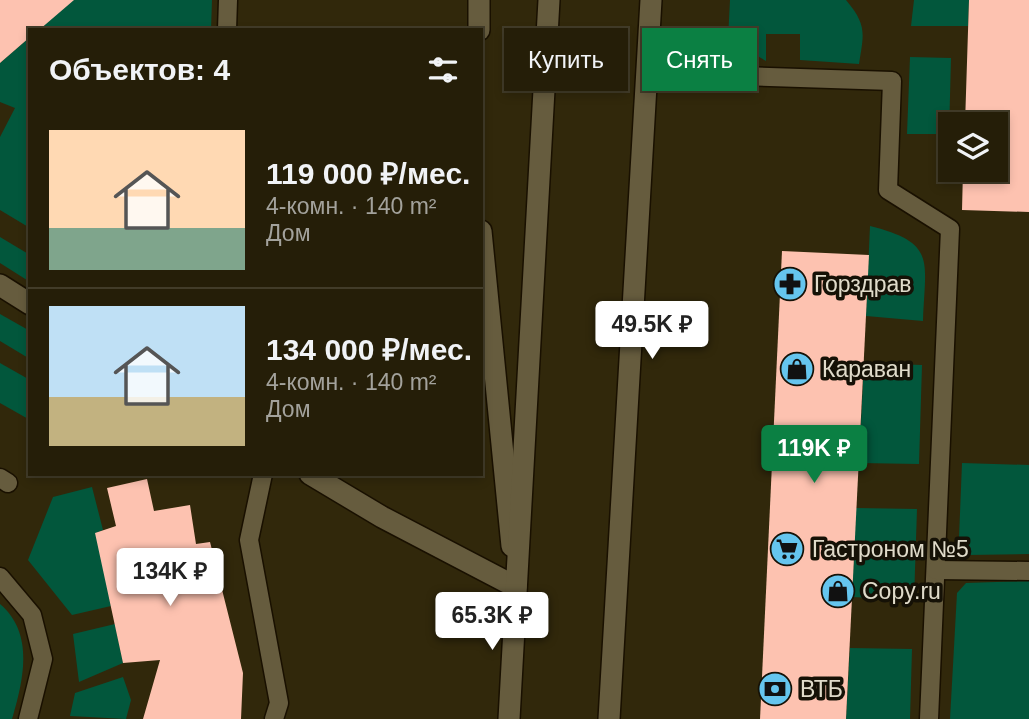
<!DOCTYPE html>
<html lang="ru">
<head>
<meta charset="utf-8">
<style>
  :root { --surface:#251e08; --page:#2d2712; --text:#f1f3f6; --muted:#a3a29c; --line:#423c29; --accent:#0b8043 }
  body { margin:0; font-family:Arial,sans-serif; background:var(--page); color:var(--text); height:100vh; display:flex; flex-direction:column; font-size:26px; white-space:nowrap }
  * { box-sizing:border-box; margin:0 }
  p { font-size:23px; color:var(--muted) }
  .icon { flex:none; width:38px; height:38px; fill:none; stroke:currentColor; stroke-width:2; stroke-linecap:round; stroke-linejoin:round }
  .map { position:relative; flex:1; overflow:hidden }
  .panel { position:absolute; left:28px; top:28px; width:455px; height:448px; display:flex; flex-direction:column; background:var(--surface); border-radius:0px; box-shadow:0 4px 10px #0003,0 0 0 2px var(--line) }
  .panel>* { flex:none }
  .guide { position:absolute; left:504px; top:28px; width:420px; height:63px; display:flex; gap:14px }
  .controls { position:absolute; left:938px; top:112px; display:grid; gap:14px }
  .controls a { display:grid; place-items:center; width:70px; height:70px; border-radius:0px; background:var(--surface); box-shadow:0 4px 10px #0003,0 0 0 2px var(--line); font-size:35px }
  .price { position:absolute; translate:-50% -60px; padding:0 16px; border-radius:7px; background:#fff; color:#222; font-size:23px; line-height:46px; filter:drop-shadow(0 2px 4px #0008) }
  .price::after { content:''; position:absolute; left:50%; top:42px; width:21px; height:16px; margin-left:-10px; background:inherit; clip-path:polygon(0 0,100% 0,50% 100%) }
  .price.current { background:var(--accent); color:#fff }
  ul { padding:0; list-style:none }
  li { display:flex; align-items:center; gap:21px; height:175px; padding:0 21px }
  li+li { border-top:2px solid var(--line) }
  li span { display:grid; place-items:center; flex:none; width:196px; height:140px; border-radius:0px; color:#555 }
  li>.icon { margin-inline-start:auto }
  span .icon { width:84px; height:84px; fill:#fffc; stroke-width:1 }
  li b { font-size:30px }
  h2 { display:flex; justify-content:space-between; align-items:center; height:84px; padding:0 21px; font-size:30px }
  .tag { padding:0 24px; border-radius:0px; background:var(--surface); box-shadow:0 4px 10px #0003,0 0 0 2px var(--line); font-size:24px; line-height:63px }
  .tag.current { background:var(--accent); color:#fff }
  .map>svg:first-child { display:block }
  .green { fill:#02573c }
  .building { fill:#fdc2b0 }
  .lines { fill:none; stroke-linecap:round; stroke-linejoin:round }
  .service-casing { stroke:#191000; stroke-width:21 }
  .minor-casing { stroke:#191000; stroke-width:24 }
  .tertiary-casing { stroke:#191000; stroke-width:24 }
  .secondary-casing { stroke:#191000; stroke-width:24 }
  .service { stroke:#665c3e; stroke-width:18 }
  .minor { stroke:#665c3e; stroke-width:21 }
  .tertiary { stroke:#665c3e; stroke-width:21 }
  .secondary { stroke:#665c3e; stroke-width:21 }
  .labels { text-anchor:middle; stroke-width:7; stroke-linejoin:round; paint-order:stroke }
  .poi-label { font-size:23px; fill:#e0dbca; stroke:#151106; text-anchor:start }
</style>
</head>
<body>
<div class="map">
<svg width="1029" height="719" viewBox="0 0 1029 719">
  <rect width="100%" height="100%" fill="#31280b"/>
  <g class="green">
    <polygon points="46,0 212,0 211,30 39,30"/>
    <path d="M730,0H846C867,25 864,33 859,64L800,60V34H766V61L728,39Z"/>
    <polygon points="914,0 969,0 968,26 911,26"/>
    <polygon points="30,37 30,228 0,210 0,137 15,108 0,102 0,63"/>
    <polygon points="910,57 951,58 949,134 907,134"/>
    <path d="M870,226C937,243 925,260 923,321L866,316Z"/>
    <polygon points="0,237 30,255 30,282 0,263"/>
    <polygon points="0,314 30,331 30,359 0,341"/>
    <polygon points="0,363 30,380 30,420 0,403"/>
    <polygon points="864,363 922,365 919,464 859,463"/>
    <polygon points="962,463 1029,465 1029,554 968,555 959,538"/>
    <polygon points="92,487 103,530 96,533 111,606 72,615 28,560 53,497"/>
    <polygon points="856,508 917,509 914,600 852,597"/>
    <polygon points="1029,581 1029,719 950,719 957,593 966,583"/>
    <path d="M0,604C35,634 23,681 12,719H0Z"/>
    <polygon points="115,624 123,663 79,682 73,634"/>
    <polygon points="850,648 912,649 910,719 846,719"/>
    <polygon points="123,677 131,700 126,719 70,716 75,693"/>
  </g>
  <g class="building">
    <polygon points="0,0 74,0 39,30 30,30 30,37 0,63"/>
    <polygon points="969,0 1029,0 1029,212 962,210 963,170 996,170 996,124 965,124"/>
    <polygon points="782,251 869,255 846,719 760,719"/>
    <polygon points="147,479 154,511 190,505 196,544 210,542 243,673 241,719 143,719 160,660 123,663 95,533 116,526 107,488"/>
  </g>
  <g class="lines">
    <defs>
      <g id="service">
        <polyline points="227,30 228,0"/>
        <polyline points="648,73 892,81 888,190 950,229 929,719"/>
        <polyline points="263,474 249,540 279,703 274,719"/>
        <polyline points="0,478 8,483"/>
        <polyline points="936,570 1029,571"/>
        <polyline points="0,577 32,615 43,659 28,719"/>
      </g>
      <g id="minor">
        <polyline points="0,285 30,304"/>
        <polyline points="310,474 382,517 516,587"/>
      </g>
      <g id="tertiary">
        <polyline points="479,30 479,0"/>
        <polyline points="481,231 512,546"/>
      </g>
      <g id="secondary">
        <polyline points="509,719 549,0"/>
        <polyline points="609,719 651,0"/>
      </g>
    </defs>
    <use href="#service" class="service-casing"/>
    <use href="#minor" class="minor-casing"/>
    <use href="#tertiary" class="tertiary-casing"/>
    <use href="#secondary" class="secondary-casing"/>
    <use href="#service" class="service"/>
    <use href="#minor" class="minor"/>
    <use href="#tertiary" class="tertiary"/>
    <use href="#secondary" class="secondary"/>
  </g>
  <defs>
    <symbol id="pharmacy-disc" viewBox="-11 -11 22 22"><circle r="9.5" fill="#65c5ee" stroke="#151106"/><path d="M-2-6h4v4h4v4h-4v4h-4v-4h-4v-4h4Z" fill="#111"/></symbol>
    <symbol id="shop-disc" viewBox="-11 -11 22 22"><circle r="9.5" fill="#65c5ee" stroke="#151106"/><path d="M-5-2.5h2.3a2.7 3.5 0 0 1 5.4 0H5L5.5 6h-11ZM-1.5-2.5h3a1.5 2.3 0 0 0-3 0Z" fill="#111"/></symbol>
    <symbol id="supermarket-disc" viewBox="-11 -11 22 22"><circle r="9.5" fill="#65c5ee" stroke="#151106"/><path d="M-6-5.5h2.5l.6 2H6L4.5 2H-2.5L-4.4-4H-6ZM-1.5 3.2a1.3 1.3 0 1 0 .1 0ZM3 3.2a1.3 1.3 0 1 0 .1 0Z" fill="#111"/></symbol>
    <symbol id="bank-disc" viewBox="-11 -11 22 22"><circle r="9.5" fill="#65c5ee" stroke="#151106"/><path d="M-6-4H6V4H-6ZM0-2.3a2.3 2.3 0 1 0 0 4.6a2.3 2.3 0 1 0 0-4.6Z" fill="#111"/></symbol>
  </defs>
  <g fill-rule="evenodd">
    <use href="#pharmacy-disc" x="771" y="265" width="38" height="38"/>
    <use href="#shop-disc" x="778" y="350" width="38" height="38"/>
    <use href="#supermarket-disc" x="768" y="530" width="38" height="38"/>
    <use href="#shop-disc" x="819" y="572" width="38" height="38"/>
    <use href="#bank-disc" x="756" y="670" width="38" height="38"/>
  </g>
  <g class="labels">
    <g class="poi-label">
      <text x="814" y="292">Горздрав</text>
      <text x="822" y="377">Караван</text>
      <text x="812" y="557">Гастроном №5</text>
      <text x="862" y="599">Copy.ru</text>
      <text x="800" y="697">ВТБ</text>
    </g>
  </g>
</svg>
<div class="controls">
<a><svg class="icon" aria-label="layers" viewBox="0 0 24 24"><path d="M12 4l9 5-9 5-9-5zM3 14l9 5 9-5"/></svg></a>
</div>
<b class="price" style="left:652px;top:361px">49.5K ₽</b>
<b class="price current" style="left:814px;top:485px">119K ₽</b>
<b class="price" style="left:170px;top:608px">134K ₽</b>
<b class="price" style="left:492px;top:652px">65.3K ₽</b>
<div class="guide">
<a class="tag">Купить</a>
<a class="tag current">Снять</a>
</div>
<section class="panel">
<h2>Объектов: 4<svg class="icon" aria-label="filters" viewBox="0 0 24 24"><path d="M4 7h16M4 17h16"/><circle cx="9" cy="7" r="2"/><circle cx="15" cy="17" r="2"/></svg></h2>
<ul>
<li><span style="background:linear-gradient(#ffd9b3 70%,#7fa58c 0)"><svg class="icon" aria-label="home" viewBox="0 0 24 24"><path d="M3 11l9-7 9 7M6 9v11h12V9"/></svg></span><div><b>119 000 ₽/мес.</b><p>4-комн. · 140 m²</p><p>Дом</p></div></li>
<li><span style="background:linear-gradient(#bfe0f5 65%,#c2b280 0)"><svg class="icon" aria-label="home" viewBox="0 0 24 24"><path d="M3 11l9-7 9 7M6 9v11h12V9"/></svg></span><div><b>134 000 ₽/мес.</b><p>4-комн. · 140 m²</p><p>Дом</p></div></li>
</ul>
</section>
</div>
</body>
</html>
